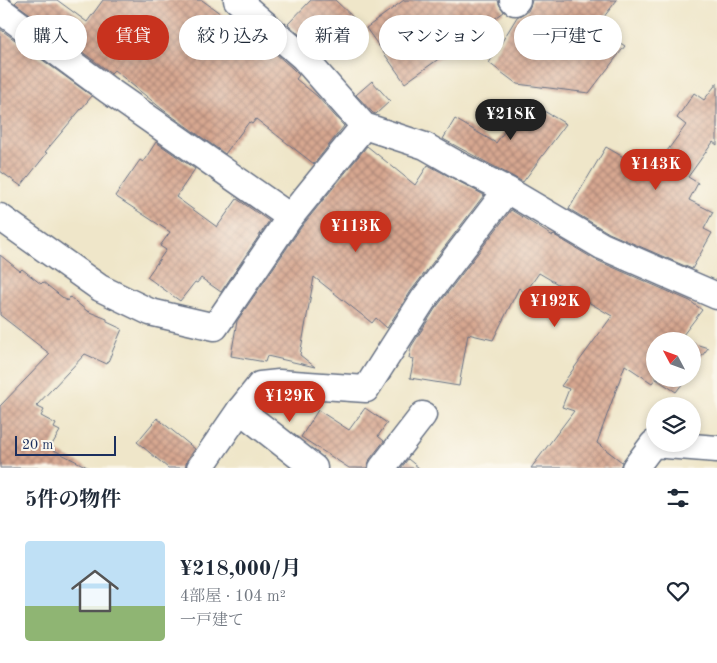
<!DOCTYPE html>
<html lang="ja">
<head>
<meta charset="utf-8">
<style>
  :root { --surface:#fff; --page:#f2f2f3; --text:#1f2937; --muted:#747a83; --line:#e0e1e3; --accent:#c8321e }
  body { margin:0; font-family:"Old Standard TT","Noto Serif JP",serif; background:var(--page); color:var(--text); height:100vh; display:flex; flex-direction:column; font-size:19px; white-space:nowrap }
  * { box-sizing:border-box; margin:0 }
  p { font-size:16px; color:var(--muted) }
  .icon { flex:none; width:28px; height:28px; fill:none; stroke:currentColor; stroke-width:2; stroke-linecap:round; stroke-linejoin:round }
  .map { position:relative; height:468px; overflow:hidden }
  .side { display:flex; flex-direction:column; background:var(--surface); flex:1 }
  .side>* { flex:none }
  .top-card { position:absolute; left:15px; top:15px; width:688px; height:45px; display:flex; gap:10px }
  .needle { width:32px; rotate:311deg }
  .tools { position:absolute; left:646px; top:332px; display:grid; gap:10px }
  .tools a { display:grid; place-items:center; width:55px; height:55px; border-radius:50%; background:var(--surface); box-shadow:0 2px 8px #0003; font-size:25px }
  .scale { position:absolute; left:15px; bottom:12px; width:101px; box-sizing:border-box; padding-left:5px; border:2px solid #1b2f5e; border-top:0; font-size:14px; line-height:18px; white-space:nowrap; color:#1b2f5e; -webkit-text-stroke:4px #fbf7ec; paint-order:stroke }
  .price { position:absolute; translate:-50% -42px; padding:0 11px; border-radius:18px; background:var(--accent); color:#fff; font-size:16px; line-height:32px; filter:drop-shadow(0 1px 2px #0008) }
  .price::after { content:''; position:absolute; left:50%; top:30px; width:15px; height:11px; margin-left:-8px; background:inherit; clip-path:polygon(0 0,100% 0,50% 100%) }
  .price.on { background:#222; color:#fff }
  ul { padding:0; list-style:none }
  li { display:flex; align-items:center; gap:15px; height:125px; padding:0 25px }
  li+li { border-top:1px solid var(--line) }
  li span { display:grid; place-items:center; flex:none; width:140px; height:100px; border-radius:5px; color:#555 }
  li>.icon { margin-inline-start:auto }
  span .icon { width:60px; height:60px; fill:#fffc; stroke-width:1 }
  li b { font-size:21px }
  h2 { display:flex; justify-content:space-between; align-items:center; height:60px; padding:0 25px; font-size:21px }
  .chip { padding:0 18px; border-radius:22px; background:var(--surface); box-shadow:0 2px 8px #0003; font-size:18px; line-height:45px }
  .chip.on { background:var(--accent); color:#fff }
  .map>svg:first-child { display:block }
  .building { fill:url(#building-cross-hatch) }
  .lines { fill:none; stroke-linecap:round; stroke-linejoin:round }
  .minor-casing { stroke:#656f83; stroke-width:29 }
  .minor { stroke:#fff; stroke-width:26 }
</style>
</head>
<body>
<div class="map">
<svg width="717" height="468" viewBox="0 0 717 468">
  <defs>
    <pattern id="building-cross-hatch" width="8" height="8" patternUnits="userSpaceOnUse" patternTransform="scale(1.25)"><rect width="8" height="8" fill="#d7a790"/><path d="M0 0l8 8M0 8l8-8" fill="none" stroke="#ae8879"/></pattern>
  </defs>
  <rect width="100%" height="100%" fill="#fbf7ec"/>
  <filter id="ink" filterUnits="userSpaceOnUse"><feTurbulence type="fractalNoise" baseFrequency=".02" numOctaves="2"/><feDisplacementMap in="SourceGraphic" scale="10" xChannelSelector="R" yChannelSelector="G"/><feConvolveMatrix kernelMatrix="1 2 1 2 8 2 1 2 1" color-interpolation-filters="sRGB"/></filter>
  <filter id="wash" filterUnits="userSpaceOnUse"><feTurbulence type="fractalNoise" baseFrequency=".0096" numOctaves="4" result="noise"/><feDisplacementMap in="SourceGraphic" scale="20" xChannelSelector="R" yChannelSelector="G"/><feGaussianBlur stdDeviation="1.12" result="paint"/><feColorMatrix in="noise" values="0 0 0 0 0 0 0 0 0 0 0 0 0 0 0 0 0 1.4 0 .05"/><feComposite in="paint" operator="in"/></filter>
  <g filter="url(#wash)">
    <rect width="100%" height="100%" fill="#efe6c9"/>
    <g id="blocks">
      <g class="building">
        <polygon points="18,0 57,0 87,22 103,0 202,0 266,47 267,46 292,68 299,75 296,79 317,96 344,126 314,164 256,119 252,124 249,122 225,154 162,109 114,70 111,73 15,3"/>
        <polygon points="311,0 335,0 355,19 320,54 288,24"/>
        <polygon points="404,0 498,0 499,4 504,12 405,83 366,28"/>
        <polygon points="532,0 617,0 596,27 625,46 589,93 517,84 489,63 517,17 528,11 531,4"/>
        <polygon points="0,29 92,96 45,152 47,153 21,186 0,171"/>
        <polygon points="372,81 390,101 376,114 373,113 356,95"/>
        <polygon points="717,83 717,145 713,142 688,177 698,183 689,200 713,212 704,229 712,233 692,269 609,233 569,209 606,147 651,173 686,125 677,118 694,93 704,100"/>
        <polygon points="527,101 566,124 523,182 443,139 455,119 496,143"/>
        <polygon points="156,142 195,169 176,197 217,227 237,199 269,221 221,292 201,278 197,283 195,282 180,301 147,277 166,250 160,246 170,232 115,196 140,160 143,162"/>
        <polygon points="367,146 415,185 428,165 484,195 411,291 387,328 376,318 372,323 314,277 300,355 315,367 267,356 265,362 231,356 237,321 302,226"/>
        <polygon points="511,210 553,236 554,235 594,259 690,301 702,310 680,339 687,341 655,341 655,379 652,383 625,365 597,443 622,462 620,468 531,468 574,411 562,407 569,389 561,386 612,316 539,273 525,293 519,288 493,340 468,334 459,386 410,378 414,359 409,358 411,347 435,309"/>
        <polygon points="0,255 20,271 22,269 41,284 43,282 67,301 70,297 87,311 107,319 107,322 122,329 107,364 85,354 36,406 44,410 41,416 56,424 54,428 60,431 50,448 89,468 0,468 0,406 50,354 0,315"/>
        <polygon points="692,343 708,348 692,369"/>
        <polygon points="656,379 686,379 676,392"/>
        <polygon points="365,408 387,423 378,436 384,441 370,459 367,468 349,468 301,437 318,410 349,430"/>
        <polygon points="157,418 195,449 187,460 185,468 168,468 137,442"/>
        <polygon points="408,459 419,468 401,468"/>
      </g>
    </g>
  </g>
  <g filter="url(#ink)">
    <use href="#blocks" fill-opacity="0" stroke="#656f83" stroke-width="1"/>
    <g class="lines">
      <defs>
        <g id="minor">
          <polyline points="237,0 303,57 364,126 425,146 460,166 507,190 602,246 717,296"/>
          <polyline points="513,0 515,2 517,0"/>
          <polyline points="0,10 108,90 290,217"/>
          <polyline points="0,217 100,288 150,312 215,327 290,217 364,126"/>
          <polyline points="240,410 314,468"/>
          <polyline points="200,468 240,410 260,385 279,383 366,389 423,300 507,190"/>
          <polyline points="382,468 423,415"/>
          <polyline points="635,468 653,444 717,449"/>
        </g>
      </defs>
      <use href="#minor" class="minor-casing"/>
      <use href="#minor" class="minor"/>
    </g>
  </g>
</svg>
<div class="tools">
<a><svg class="needle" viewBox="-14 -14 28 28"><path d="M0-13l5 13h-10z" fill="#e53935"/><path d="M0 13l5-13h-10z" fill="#747a83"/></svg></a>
<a><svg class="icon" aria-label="layers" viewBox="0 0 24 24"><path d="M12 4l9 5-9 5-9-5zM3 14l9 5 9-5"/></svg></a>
</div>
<div class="scale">20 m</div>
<b class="price on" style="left:511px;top:141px">¥218K</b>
<b class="price" style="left:656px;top:191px">¥143K</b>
<b class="price" style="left:356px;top:253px">¥113K</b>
<b class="price" style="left:555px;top:328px">¥192K</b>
<b class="price" style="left:290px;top:423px">¥129K</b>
<div class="top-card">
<a class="chip">購入</a>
<a class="chip on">賃貸</a>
<a class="chip">絞り込み</a>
<a class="chip">新着</a>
<a class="chip">マンション</a>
<a class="chip">一戸建て</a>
</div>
</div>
<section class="side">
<h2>5件の物件<svg class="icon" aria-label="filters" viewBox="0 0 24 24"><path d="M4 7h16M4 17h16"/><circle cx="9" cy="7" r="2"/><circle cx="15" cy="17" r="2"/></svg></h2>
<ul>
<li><span style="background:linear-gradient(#bfe0f5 65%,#8fb573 0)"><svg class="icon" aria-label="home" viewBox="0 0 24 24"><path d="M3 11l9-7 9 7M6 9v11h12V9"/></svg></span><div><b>¥218,000/月</b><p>4部屋 · 104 m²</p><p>一戸建て</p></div><svg class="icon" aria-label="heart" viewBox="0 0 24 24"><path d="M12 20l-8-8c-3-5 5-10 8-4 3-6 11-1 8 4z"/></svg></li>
</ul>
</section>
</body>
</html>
